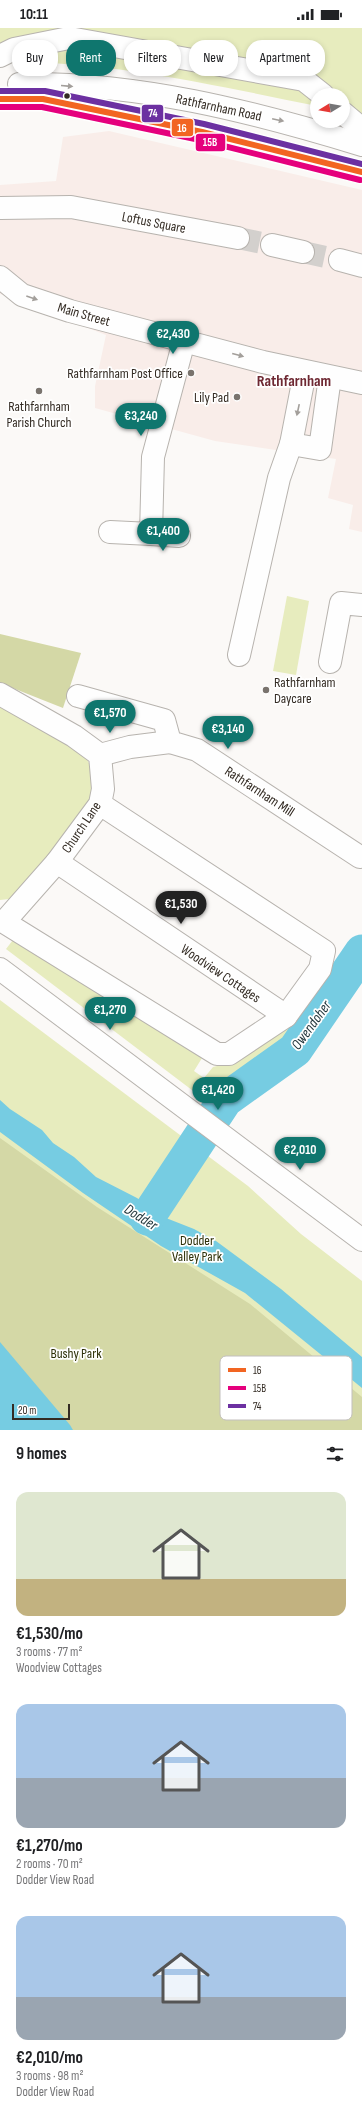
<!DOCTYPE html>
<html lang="en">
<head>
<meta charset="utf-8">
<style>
  :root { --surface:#fff; --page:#f6f6f6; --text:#202124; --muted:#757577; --accent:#0f766e }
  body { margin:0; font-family:"Sofia Sans Condensed",sans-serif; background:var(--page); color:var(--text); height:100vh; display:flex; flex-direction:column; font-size:15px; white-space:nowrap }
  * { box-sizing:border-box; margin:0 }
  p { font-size:13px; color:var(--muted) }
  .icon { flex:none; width:22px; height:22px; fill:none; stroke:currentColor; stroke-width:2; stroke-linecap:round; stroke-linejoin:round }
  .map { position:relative; height:1402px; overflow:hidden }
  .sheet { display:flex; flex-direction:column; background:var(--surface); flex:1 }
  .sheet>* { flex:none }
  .banner { position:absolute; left:12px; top:12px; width:338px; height:36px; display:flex; gap:8px }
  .needle { width:26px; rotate:259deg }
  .tools { position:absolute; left:310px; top:60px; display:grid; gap:8px }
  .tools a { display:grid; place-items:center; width:40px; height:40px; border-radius:50%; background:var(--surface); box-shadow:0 2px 6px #0003; font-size:20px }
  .scale { position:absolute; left:12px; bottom:10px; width:58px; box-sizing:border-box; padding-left:4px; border:2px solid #332b23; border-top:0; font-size:11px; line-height:14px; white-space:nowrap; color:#332b23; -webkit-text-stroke:3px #fff; paint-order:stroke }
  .price { position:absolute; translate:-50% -34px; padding:0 9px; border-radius:14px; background:var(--accent); color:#fff; font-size:13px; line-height:26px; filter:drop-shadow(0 1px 2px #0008) }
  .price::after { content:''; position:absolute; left:50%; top:24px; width:12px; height:9px; margin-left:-6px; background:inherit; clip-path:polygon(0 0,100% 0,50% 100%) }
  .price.current { background:#222; color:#fff }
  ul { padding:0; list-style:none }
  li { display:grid; align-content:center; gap:8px; height:212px; padding:0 16px }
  li span { display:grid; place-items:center; height:124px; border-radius:12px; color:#555 }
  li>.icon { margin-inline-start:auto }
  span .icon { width:72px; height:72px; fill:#fffc; stroke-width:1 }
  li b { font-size:17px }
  h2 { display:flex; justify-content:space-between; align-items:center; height:48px; padding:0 16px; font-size:17px }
  .chip { padding:0 14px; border-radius:16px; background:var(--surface); box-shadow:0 2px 6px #0003; font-size:14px; line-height:36px }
  .chip.current { background:var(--accent); color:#fff }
  .status { display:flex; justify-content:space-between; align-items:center; height:28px; padding:0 20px; background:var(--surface); direction:ltr }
  .status svg { height:11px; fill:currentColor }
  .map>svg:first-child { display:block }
  .commercial { fill:#f9ede9 }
  .green { fill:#e7ecbe }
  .forest { fill:#d4d8a6 }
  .water { fill:#76cce2 }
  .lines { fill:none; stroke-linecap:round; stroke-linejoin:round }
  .river { stroke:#76cce2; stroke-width:35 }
  .minor-tunnel { stroke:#d3d0cd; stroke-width:22; stroke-dasharray:22 11; stroke-linecap:butt }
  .minor-casing { stroke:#b7b3ae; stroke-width:24 }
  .major-casing { stroke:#b7b3ae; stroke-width:24 }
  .minor { stroke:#fefefe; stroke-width:22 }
  .major { stroke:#fefefe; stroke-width:22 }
  .bus-1-casing { stroke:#fff; stroke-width:9 }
  .bus-2-casing { stroke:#fff; stroke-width:9 }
  .bus-3-casing { stroke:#fff; stroke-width:9 }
  .bus-1 { stroke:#f26522; stroke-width:6 }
  .bus-2 { stroke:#e5007d; stroke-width:6 }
  .bus-3 { stroke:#6c30a1; stroke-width:6 }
  .oneway { fill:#a39f9b }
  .bus-dot { fill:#332b23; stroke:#fff; stroke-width:1.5 }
  .poi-dot { fill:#79736d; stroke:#fff; stroke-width:1.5 }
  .labels { text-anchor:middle; stroke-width:3.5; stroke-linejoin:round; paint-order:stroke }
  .street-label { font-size:14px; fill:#332b23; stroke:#fff }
  .poi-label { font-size:14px; fill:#332b23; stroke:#fff; text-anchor:end }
  .park-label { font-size:14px; fill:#2d3008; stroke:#fff }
  .water-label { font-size:15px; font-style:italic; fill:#1e3339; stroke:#fff }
  .quarter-label { font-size:16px; font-weight:bold; fill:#6e2832; stroke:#fff }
  .key { fill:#fff; stroke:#c2bfbd; stroke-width:1 }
  .key-label { font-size:11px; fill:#332b23 }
  .line-badge { stroke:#fff; stroke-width:1.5 }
  .badge-label { font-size:11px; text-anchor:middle; font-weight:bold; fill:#fff }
</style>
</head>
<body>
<div class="status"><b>10:11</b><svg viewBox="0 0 49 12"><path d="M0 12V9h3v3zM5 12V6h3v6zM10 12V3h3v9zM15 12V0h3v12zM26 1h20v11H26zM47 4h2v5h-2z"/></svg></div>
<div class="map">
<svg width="362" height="1402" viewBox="0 0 362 1402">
  <rect width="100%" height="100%" fill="#fbf9f7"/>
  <polygon class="commercial" points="109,103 362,162 362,504 349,501 353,477 328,470 336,431 215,413 95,380 95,358 106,307 0,266 0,157 56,153 63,109"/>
  <g class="green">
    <path d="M0,0H362V88L343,84V67H317V78C212,57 108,32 0,34Z"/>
    <polygon points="287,568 309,573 296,647 273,643"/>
    <polygon points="0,671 81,720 90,737 95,758 92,773 67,809 9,871 0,872"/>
    <path d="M16,908L202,1030L194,1043L204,1050L213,1039L221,1037L291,993L292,1019C265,1036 231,1051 213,1078L6,921Z"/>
    <polygon points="0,972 248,1158 301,1206 362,1253 362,1402 0,1402"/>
  </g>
  <g class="forest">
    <polygon points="0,606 81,625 63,680 0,655"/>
    <polygon points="0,1110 97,1179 250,1276 362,1369 362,1402 0,1402"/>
  </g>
  <g class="water">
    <polygon points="0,1072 10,1081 42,1102 53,1115 74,1129 96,1149 137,1170 166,1190 194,1201 216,1213 281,1261 362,1329 362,1360 245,1265 161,1218 83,1165 0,1104"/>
    <polygon points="0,1314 70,1397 73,1402 0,1402"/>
  </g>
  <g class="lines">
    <polyline class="river" points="147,1190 225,1072 295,1022 362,924"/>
    <g class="minor-tunnel">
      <polyline points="238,210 272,217"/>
      <polyline points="303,224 340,232"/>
    </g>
    <defs>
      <g id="minor">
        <polyline points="0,28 14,21 69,10 304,52 323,67"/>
        <polyline points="343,85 362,101"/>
        <polyline points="0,180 71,179 238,210"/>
        <polyline points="272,217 303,224"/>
        <polyline points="340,232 362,238"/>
        <polyline points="0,249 22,267 70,283 263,334 362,355"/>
        <polyline points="305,344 291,416 320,421 330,349"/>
        <polyline points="110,504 151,506 153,429 184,313"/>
        <polyline points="151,506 179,508"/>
        <polyline points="239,627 279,450 291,416"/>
        <polyline points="330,634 341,575 362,577"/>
        <polyline points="0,666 74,708 100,727 103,761 100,776 57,834 4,894 217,1026 229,1026 286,988 320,941 324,923 100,776"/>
        <polyline points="78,668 164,692 170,714 197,722 360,829"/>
        <polyline points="100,727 130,719 170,714"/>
        <polyline points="57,834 286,988"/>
      </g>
      <g id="major">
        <path d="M19,56C137,54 251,83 362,117"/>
        <polyline points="0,71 43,71 202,104 362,144"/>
        <polyline points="0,941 362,1212"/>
      </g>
    </defs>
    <use href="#minor" class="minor-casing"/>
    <use href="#major" class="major-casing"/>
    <use href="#minor" class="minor"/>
    <use href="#major" class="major"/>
    <defs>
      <polyline id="bus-1" points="0,71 43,71 202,104 362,144"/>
      <polyline id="bus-2" points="0,79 42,79 200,112 360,152"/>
      <polyline id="bus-3" points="0,63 45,63 204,96 362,136"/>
    </defs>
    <use href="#bus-1" class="bus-1-casing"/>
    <use href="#bus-2" class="bus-2-casing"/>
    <use href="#bus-3" class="bus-3-casing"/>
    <use href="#bus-1" class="bus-1"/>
    <use href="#bus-2" class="bus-2"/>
    <use href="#bus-3" class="bus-3"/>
  </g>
  <defs><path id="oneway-solid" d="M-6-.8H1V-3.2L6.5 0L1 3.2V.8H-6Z"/></defs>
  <g class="oneway">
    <use href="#oneway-solid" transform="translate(67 58) rotate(5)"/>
    <use href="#oneway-solid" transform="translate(278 92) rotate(12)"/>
    <use href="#oneway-solid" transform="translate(32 270) rotate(19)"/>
    <use href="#oneway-solid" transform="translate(238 327) rotate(15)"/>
    <use href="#oneway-solid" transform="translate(298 382) rotate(102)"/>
  </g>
  <circle class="bus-dot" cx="67" cy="68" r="3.5"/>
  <g class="poi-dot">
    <circle cx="191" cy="345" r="4"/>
    <circle cx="39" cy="363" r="4"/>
    <circle cx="237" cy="369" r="4"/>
    <circle cx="266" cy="662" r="4"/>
  </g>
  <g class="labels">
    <g class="street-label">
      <text transform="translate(219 79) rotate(12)" y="5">Rathfarnham Road</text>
      <text transform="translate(154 194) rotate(11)" y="5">Loftus Square</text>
      <text transform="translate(84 286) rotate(16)" y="5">Main Street</text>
      <text transform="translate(260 763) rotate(33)" y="5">Rathfarnham Mill</text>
      <text transform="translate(81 799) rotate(-56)" y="5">Church Lane</text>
      <text transform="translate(221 945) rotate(34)" y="5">Woodview Cottages</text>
    </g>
    <g class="poi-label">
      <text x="183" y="350">Rathfarnham Post Office</text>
      <text x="229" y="374">Lily Pad</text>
      <text x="39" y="383" text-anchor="middle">Rathfarnham<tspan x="39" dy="16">Parish Church</tspan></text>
      <text x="274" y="659" text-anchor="start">Rathfarnham<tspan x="274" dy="16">Daycare</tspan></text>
    </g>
    <g class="park-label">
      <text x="197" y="1217">Dodder<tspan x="197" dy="16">Valley Park</tspan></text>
      <text x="76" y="1330">Bushy Park</text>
    </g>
    <g class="water-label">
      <text transform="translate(311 997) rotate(-54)" y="5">Owendoher</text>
      <text transform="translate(141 1189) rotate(32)" y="5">Dodder</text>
    </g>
    <g class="quarter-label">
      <text x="294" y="358">Rathfarnham</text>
    </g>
  </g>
  <rect x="220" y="1328" width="132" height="64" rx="6" class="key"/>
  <rect x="228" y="1340" width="18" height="4" fill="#f26522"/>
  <rect x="228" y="1358" width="18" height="4" fill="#e5007d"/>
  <rect x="228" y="1376" width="18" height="4" fill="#6c30a1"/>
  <g class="key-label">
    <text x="253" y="1346">16</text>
    <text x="253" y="1364">15B</text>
    <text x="253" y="1382">74</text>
  </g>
  <g class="line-badge">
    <rect x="141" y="76" width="23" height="19" rx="4" fill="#6c30a1"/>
    <rect x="171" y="90" width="23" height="19" rx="4" fill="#f26522"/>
    <rect x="195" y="105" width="31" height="19" rx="4" fill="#e5007d"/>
  </g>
  <g class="badge-label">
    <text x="153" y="89">74</text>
    <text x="182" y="104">16</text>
    <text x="210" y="118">15B</text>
  </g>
</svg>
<div class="tools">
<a><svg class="needle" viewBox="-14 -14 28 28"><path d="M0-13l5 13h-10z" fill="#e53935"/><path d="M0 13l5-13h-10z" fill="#757577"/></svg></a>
</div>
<div class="scale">20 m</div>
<b class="price" style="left:173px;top:327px">€2,430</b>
<b class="price" style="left:141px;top:409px">€3,240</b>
<b class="price" style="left:163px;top:524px">€1,400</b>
<b class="price" style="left:110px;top:706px">€1,570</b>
<b class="price" style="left:228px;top:722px">€3,140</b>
<b class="price current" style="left:181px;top:897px">€1,530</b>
<b class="price" style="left:110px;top:1003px">€1,270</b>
<b class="price" style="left:218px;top:1083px">€1,420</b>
<b class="price" style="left:300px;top:1143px">€2,010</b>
<div class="banner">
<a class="chip">Buy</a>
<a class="chip current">Rent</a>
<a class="chip">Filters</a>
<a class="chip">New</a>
<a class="chip">Apartment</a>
</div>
</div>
<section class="sheet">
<h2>9 homes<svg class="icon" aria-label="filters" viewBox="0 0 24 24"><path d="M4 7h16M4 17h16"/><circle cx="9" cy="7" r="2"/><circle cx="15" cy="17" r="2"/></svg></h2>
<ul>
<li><span style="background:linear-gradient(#dfe7d0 70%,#c2b280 0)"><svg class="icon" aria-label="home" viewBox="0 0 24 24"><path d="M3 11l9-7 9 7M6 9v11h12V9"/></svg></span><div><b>€1,530/mo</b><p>3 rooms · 77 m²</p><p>Woodview Cottages</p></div></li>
<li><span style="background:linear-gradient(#a9c7e8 60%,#9aa5b1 0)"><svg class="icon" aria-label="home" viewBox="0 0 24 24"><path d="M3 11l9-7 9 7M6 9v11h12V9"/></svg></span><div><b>€1,270/mo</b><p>2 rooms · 70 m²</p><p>Dodder View Road</p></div></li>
<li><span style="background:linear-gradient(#a9c7e8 65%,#9aa5b1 0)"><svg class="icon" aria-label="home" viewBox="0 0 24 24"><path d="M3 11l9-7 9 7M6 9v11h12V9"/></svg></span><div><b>€2,010/mo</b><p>3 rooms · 98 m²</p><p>Dodder View Road</p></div></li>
</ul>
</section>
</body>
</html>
